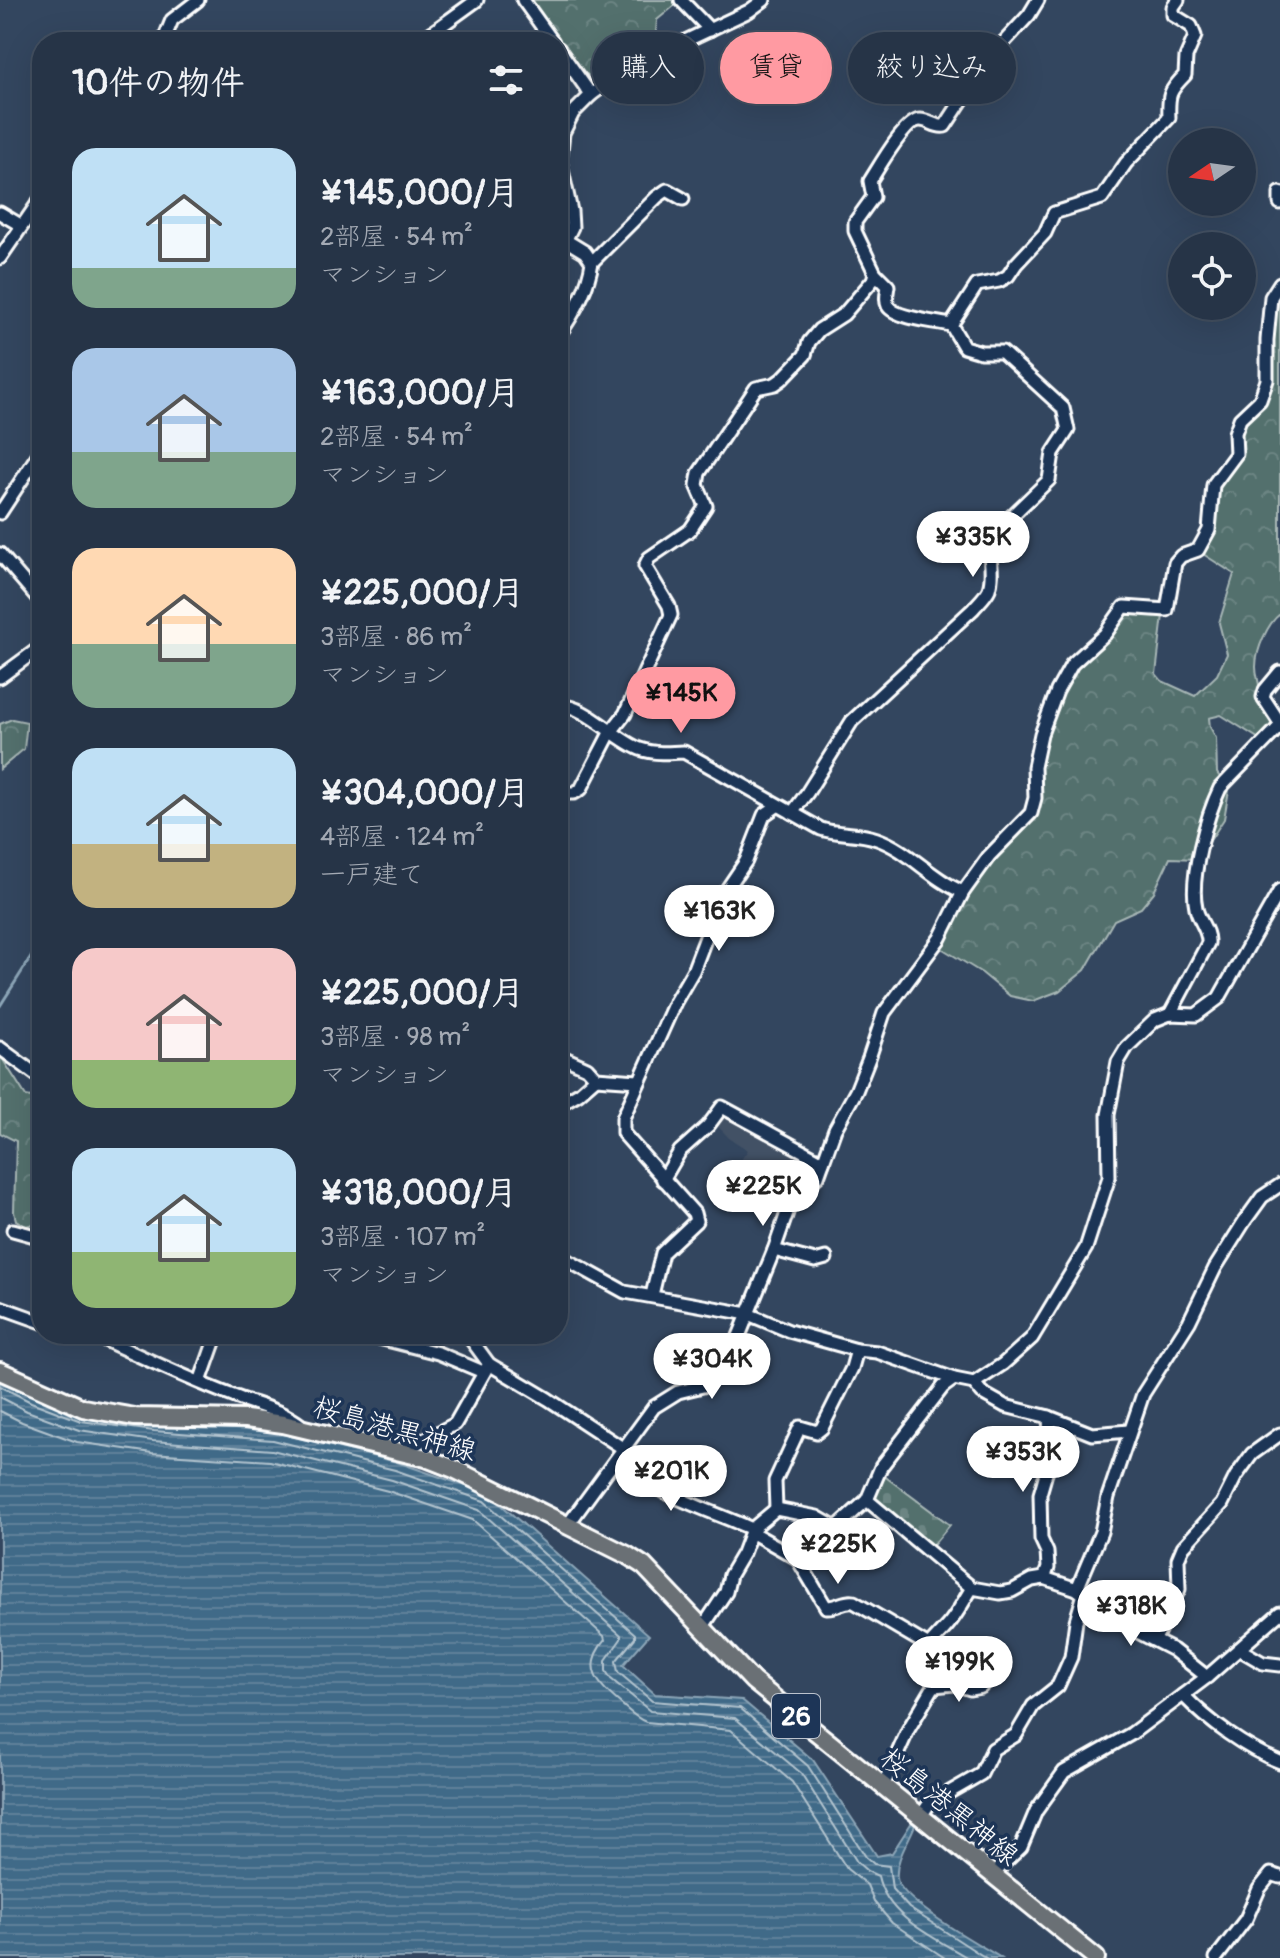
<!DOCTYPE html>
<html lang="ja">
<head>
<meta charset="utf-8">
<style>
  :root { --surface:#263447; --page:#323f52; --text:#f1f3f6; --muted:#a4aab4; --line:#424f60; --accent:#ff9aa2 }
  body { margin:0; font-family:Pangolin,"Klee One",sans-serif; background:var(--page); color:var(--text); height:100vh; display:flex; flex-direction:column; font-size:30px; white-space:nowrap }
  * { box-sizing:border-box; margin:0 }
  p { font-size:26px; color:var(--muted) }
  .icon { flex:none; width:44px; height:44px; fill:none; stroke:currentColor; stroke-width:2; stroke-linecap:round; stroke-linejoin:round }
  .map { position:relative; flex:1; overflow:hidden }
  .details { position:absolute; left:32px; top:32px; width:536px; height:1312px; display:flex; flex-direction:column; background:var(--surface); border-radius:32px; box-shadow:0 8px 32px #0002,0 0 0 2px var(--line) }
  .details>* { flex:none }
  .hud { position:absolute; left:592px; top:32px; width:568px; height:72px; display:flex; gap:16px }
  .needle { width:52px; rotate:257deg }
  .controls { position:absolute; left:1168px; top:128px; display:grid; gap:16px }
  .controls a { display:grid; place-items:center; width:88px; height:88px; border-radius:50%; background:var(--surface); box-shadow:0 8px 32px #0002,0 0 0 2px var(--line); font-size:40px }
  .price { position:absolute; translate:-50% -68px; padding:0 18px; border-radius:28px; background:#fff; color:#222; font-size:26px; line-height:52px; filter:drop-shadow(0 2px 4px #0008) }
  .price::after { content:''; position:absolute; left:50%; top:48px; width:24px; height:18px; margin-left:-12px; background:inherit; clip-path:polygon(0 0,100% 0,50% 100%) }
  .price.current { background:var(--accent); color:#111 }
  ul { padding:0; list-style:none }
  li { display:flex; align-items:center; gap:24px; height:200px; padding:0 40px }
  li span { display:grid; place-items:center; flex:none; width:224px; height:160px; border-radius:24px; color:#555 }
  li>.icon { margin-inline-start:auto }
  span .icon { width:96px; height:96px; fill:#fffc; stroke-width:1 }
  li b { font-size:34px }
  h2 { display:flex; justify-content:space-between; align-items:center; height:96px; padding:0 40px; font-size:34px }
  .tag { padding:0 28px; border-radius:36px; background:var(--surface); box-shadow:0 8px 32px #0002,0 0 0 2px var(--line); font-size:28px; line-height:72px }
  .tag.current { background:var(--accent); color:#111 }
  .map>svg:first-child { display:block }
  .built { fill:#425165 }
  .forest { fill:url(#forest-crowns); stroke:#a8b7b6; stroke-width:2 }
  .cemetery { fill:url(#cemetery-stones); stroke:#a8b7b6; stroke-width:2 }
  .water { fill:url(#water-rules); stroke:#8da6b8; stroke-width:2 }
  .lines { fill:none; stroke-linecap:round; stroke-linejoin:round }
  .shore { stroke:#b3c4cf; stroke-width:2 }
  .stream { stroke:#8da6b8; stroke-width:3 }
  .minor-casing { stroke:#fff; stroke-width:17 }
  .primary-casing { stroke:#fff; stroke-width:22 }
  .minor { stroke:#1d3557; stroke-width:11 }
  .primary { stroke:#6a7074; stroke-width:16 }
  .labels { text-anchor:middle; stroke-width:7; stroke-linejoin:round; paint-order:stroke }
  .shield { fill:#1d3557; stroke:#bbc2cd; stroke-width:2 }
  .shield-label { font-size:26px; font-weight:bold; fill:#fff }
  .street-label { font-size:28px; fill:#fff; stroke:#1d3557 }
</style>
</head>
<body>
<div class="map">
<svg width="1280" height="1958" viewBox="0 0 1280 1958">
  <defs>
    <pattern id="forest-crowns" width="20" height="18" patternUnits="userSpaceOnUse" patternTransform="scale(2)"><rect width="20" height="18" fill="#526f6d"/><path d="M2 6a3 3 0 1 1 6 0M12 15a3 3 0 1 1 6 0" fill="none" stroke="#6c8583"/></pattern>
    <pattern id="cemetery-stones" width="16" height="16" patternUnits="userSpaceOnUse" patternTransform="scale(2)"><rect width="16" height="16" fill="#526f6d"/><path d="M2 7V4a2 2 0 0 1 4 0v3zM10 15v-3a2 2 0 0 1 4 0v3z" fill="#6c8583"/></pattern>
    <pattern id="water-rules" width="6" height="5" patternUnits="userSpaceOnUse" patternTransform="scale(2)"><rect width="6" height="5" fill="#416b88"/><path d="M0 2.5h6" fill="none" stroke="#5e819a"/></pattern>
  </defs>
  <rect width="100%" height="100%" fill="#33465f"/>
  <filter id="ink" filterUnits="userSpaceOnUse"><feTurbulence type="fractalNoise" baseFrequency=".0125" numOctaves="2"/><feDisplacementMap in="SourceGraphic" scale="16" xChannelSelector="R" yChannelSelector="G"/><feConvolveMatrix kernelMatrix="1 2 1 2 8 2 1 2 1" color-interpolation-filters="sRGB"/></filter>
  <g filter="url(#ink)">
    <polygon class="built" points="722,1113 819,1164 781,1221 731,1191 728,1178 748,1150 729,1138 715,1123"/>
    <g class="forest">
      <polygon points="530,0 678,0 679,2 657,20 654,53 592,77 580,71"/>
      <path d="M1280,296V614C1268,623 1256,649 1256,667C1256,680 1262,684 1258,699L1275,727L1261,740L1221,715L1209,718L1210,727L1216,738L1217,773L1229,790L1224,819L1198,859L1170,858L1154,892L1141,908L1114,920L1085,970L1059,991L1033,1001L1010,996L982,973L938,946L972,887L992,860L1034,819L1039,798L1038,761L1057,699L1074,667L1108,638L1124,613L1163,615L1156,674L1162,681L1195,696L1217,675L1227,654L1219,623L1234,574L1203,554L1214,530L1217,492L1242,454L1239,432L1266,399L1270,344Z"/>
      <polygon points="12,719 27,722 24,749 0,769 0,724"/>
      <polygon points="0,1055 26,1096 42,1099 42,1222 26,1226 16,1220 14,1212 16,1141 0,1133"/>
    </g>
    <polygon class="cemetery" points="883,1475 950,1525 929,1550 870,1500"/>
    <path class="water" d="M0,1377L155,1423L274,1432L397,1462L489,1494L649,1635L623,1665L655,1694L742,1700L813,1760L877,1856L892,1853L912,1822L915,1825C909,1841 895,1860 897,1878C899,1901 981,1945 1001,1958H0Z"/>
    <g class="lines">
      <g class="shore">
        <polyline points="0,1386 31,1402 81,1421 154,1431 273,1440 395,1470 484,1501 635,1634 635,1638 616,1661 618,1672 652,1701 740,1708 808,1766 866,1857 874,1864 889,1866 892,1889 909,1908 986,1958"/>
        <path d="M0,1397L27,1411L79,1430L153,1441L272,1450L392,1480L479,1510L621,1635V1639L606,1660V1671L611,1679L650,1711L735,1718L801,1773L857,1862L867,1871L878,1876C887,1918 934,1937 968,1958"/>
        <path d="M0,1411L22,1422L77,1442L152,1453L270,1461L388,1491L473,1520L604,1636L605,1640C581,1668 598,1684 620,1703C629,1711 636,1718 646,1722L731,1730L792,1782L847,1869L867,1885L874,1902L892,1923L945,1958"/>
      </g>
      <polyline class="stream" points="0,1006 42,940"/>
      <defs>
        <g id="minor">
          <polyline points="523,0 553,42"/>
          <polyline points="681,0 710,30"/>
          <polyline points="163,42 172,20 198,0"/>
          <polyline points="419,42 477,0"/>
          <polyline points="558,48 591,95"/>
          <polyline points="1280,193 1280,203"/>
          <polyline points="0,213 22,226"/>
          <polyline points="558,255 572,227 571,211 560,161 563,133 573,113 591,95 628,68 749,11 764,0"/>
          <polyline points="0,258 42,197"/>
          <polyline points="592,262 657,197 667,190 683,199"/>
          <path d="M951,325L977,285L999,281L1008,276L1016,264L1045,233L1054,213L1102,198L1126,163L1169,118C1168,95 1169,91 1185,75L1186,57L1195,36L1191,26L1173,15V7L1178,0"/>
          <path d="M558,336C574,314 588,290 592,262L585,252L567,241"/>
          <polyline points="0,513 42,449"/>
          <polyline points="0,554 42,603"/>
          <polyline points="1280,672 1265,690 1263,697 1280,723"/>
          <polyline points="0,677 42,646"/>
          <path d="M558,706C584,703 615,740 640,749C654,754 669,753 684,752L821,829C839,835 859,832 877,839C909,850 931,879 963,892"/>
          <polyline points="558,793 574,793 581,789 610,733 625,714 671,615 669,606 645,566 649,558 690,530 706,506 697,485 699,473 756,388 775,384 782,379 805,355 809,342 819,330 844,314 873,280 875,273"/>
          <path d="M792,813L807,793L852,721L973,609C978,603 986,596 989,589C996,569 984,549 995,532L1049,480L1053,453L1068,430L1063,408L1002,352H981L964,347L951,325C937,322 895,318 888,306C885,300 887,293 888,286L875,273L855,231V222L873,197L870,181C878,169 905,120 920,120C930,120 935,128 945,126L991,56L1029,15L1038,0"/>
          <path d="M1170,1014L1208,943C1209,930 1198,920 1196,908C1189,878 1207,815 1220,788L1280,726"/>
          <polyline points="0,1048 42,1079"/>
          <polyline points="558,1055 587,1068 596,1078 638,1081"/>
          <polyline points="558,1105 579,1093 596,1078"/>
          <polyline points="663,1180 680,1151 708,1126 722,1107 823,1162"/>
          <polyline points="13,1230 42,1238"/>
          <polyline points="774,1250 815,1261 826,1258"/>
          <polyline points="558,1255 625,1292 748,1314 789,1331 857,1350 877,1352 954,1379 974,1383 1003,1364 1032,1338 1086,1248 1109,1177 1108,1115 1118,1062 1127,1047 1155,1020 1170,1014 1196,1015 1219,998 1280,890"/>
          <polyline points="652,1295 662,1253 696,1221 694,1213 623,1133 623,1118 675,1002 693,971 721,898 746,861 764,815 777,806"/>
          <polyline points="0,1307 42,1322"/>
          <path d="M78,1334L101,1338C144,1358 188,1379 233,1396C258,1406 280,1409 302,1426"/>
          <polyline points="363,1334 438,1353 483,1372"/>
          <polyline points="467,1334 489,1364 548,1399 624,1449"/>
          <polyline points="200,1382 217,1334"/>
          <polyline points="974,1383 982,1393 1005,1406 1049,1417 1092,1434 1129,1431"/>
          <polyline points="400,1452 455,1424 489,1364"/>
          <path d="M618,1459C647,1492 711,1510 752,1529"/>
          <polyline points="681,1498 689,1478"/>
          <polyline points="867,1500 972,1588"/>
          <polyline points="776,1509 775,1481 800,1427 817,1432 822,1428 852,1368 857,1350"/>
          <polyline points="567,1526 654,1407 678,1392 703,1386 720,1374 731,1356 774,1250 789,1207 796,1196 818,1176 835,1129 856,1091 869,1058 884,1013 940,938 963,892 989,856 1031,813 1035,798 1034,767 1041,734 1057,691 1072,664 1105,634 1124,607 1167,610 1175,563 1181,556 1198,550 1209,530 1213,485 1236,454 1235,433 1240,419 1260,400 1267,380 1267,340 1271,297 1280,283"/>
          <path d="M751,1532L797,1558L826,1607C837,1608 844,1600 854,1602L927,1645"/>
          <polyline points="1044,1578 1048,1568 1047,1552 1041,1539 1040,1494 1051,1456 1049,1417"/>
          <polyline points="1078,1590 1130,1628 1173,1650 1207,1677"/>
          <polyline points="702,1628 726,1592 730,1575 743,1553 752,1529 776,1509 817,1517 836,1528 867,1500 881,1467 943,1387 954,1379"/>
          <polyline points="1155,1639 1179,1589 1178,1559 1183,1547 1222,1504 1236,1476 1252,1454 1280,1434"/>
          <polyline points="1239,1649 1263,1663 1280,1665"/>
          <polyline points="934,1686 954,1684 970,1689 981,1687"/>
          <path d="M1183,1695C1209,1722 1245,1748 1280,1762"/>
          <path d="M883,1786L908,1730L934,1686C919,1648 922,1654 947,1626C957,1615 964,1600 972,1588L1000,1593L1012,1591L1032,1580L1044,1578L1077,1589L1101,1532L1108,1497L1143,1394L1189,1322L1215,1268L1244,1222L1262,1197L1280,1185"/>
          <polyline points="920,1817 929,1804 981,1774 993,1749 1016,1735 1033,1706 1058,1686 1071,1657 1076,1621 1084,1594"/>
          <polyline points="993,1874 1021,1847 1036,1811 1064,1772 1131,1734 1207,1677 1280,1613"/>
          <polyline points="1216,1958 1246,1919 1259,1889 1271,1874 1280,1877"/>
        </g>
        <polyline id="primary" points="0,1371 83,1408 135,1417 246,1419 283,1424 426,1458 454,1469 627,1555 644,1566 753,1681 1096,1958"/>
      </defs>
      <use href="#minor" class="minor-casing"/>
      <use href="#primary" class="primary-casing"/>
      <use href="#minor" class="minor"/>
      <use href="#primary" class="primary"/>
    </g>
  </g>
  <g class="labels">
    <rect class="shield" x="772" y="1694" width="48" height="44" rx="6"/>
    <g class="shield-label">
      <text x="796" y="1725">26</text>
    </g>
    <g class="street-label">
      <text transform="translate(395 1428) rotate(16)" y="10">桜島港黒神線</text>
      <text transform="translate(950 1806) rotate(39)" y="10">桜島港黒神線</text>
    </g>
  </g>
</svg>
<div class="controls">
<a><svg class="needle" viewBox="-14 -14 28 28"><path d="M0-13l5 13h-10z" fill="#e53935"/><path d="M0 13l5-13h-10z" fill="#a4aab4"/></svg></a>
<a><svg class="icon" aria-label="locate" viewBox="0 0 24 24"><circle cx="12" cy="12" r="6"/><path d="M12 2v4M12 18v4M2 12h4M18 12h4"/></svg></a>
</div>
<b class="price" style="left:973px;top:579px">¥335K</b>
<b class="price current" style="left:681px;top:735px">¥145K</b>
<b class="price" style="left:719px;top:953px">¥163K</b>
<b class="price" style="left:763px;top:1228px">¥225K</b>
<b class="price" style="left:712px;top:1401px">¥304K</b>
<b class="price" style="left:1023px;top:1494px">¥353K</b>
<b class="price" style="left:671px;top:1513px">¥201K</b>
<b class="price" style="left:838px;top:1586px">¥225K</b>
<b class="price" style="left:1131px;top:1648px">¥318K</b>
<b class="price" style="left:959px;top:1704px">¥199K</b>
<div class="hud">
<a class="tag">購入</a>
<a class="tag current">賃貸</a>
<a class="tag">絞り込み</a>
</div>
<section class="details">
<h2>10件の物件<svg class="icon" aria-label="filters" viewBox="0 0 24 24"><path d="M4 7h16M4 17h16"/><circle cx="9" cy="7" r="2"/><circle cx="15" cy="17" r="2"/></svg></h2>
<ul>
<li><span style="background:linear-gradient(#bfe0f5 75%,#7fa58c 0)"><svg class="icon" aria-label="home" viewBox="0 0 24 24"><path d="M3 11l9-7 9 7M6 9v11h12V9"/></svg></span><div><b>¥145,000/月</b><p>2部屋 · 54 m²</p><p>マンション</p></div></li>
<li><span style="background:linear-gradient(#a9c7e8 65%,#7fa58c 0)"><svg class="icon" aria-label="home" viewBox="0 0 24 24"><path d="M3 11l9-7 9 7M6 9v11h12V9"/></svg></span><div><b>¥163,000/月</b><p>2部屋 · 54 m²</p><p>マンション</p></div></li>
<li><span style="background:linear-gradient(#ffd9b3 60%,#7fa58c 0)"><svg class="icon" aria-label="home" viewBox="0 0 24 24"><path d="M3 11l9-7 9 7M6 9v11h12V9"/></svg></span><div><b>¥225,000/月</b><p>3部屋 · 86 m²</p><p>マンション</p></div></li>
<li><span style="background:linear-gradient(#bfe0f5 60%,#c2b280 0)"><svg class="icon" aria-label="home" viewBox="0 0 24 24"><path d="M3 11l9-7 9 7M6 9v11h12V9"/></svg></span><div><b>¥304,000/月</b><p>4部屋 · 124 m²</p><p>一戸建て</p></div></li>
<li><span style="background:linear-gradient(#f6c9c9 70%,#8fb573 0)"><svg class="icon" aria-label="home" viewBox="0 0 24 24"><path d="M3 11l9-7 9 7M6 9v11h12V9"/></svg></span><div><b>¥225,000/月</b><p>3部屋 · 98 m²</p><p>マンション</p></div></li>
<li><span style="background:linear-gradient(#bfe0f5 65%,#8fb573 0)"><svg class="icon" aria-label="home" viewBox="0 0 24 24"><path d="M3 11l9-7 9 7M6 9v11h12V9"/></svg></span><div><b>¥318,000/月</b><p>3部屋 · 107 m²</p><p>マンション</p></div></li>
</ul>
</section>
</div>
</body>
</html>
